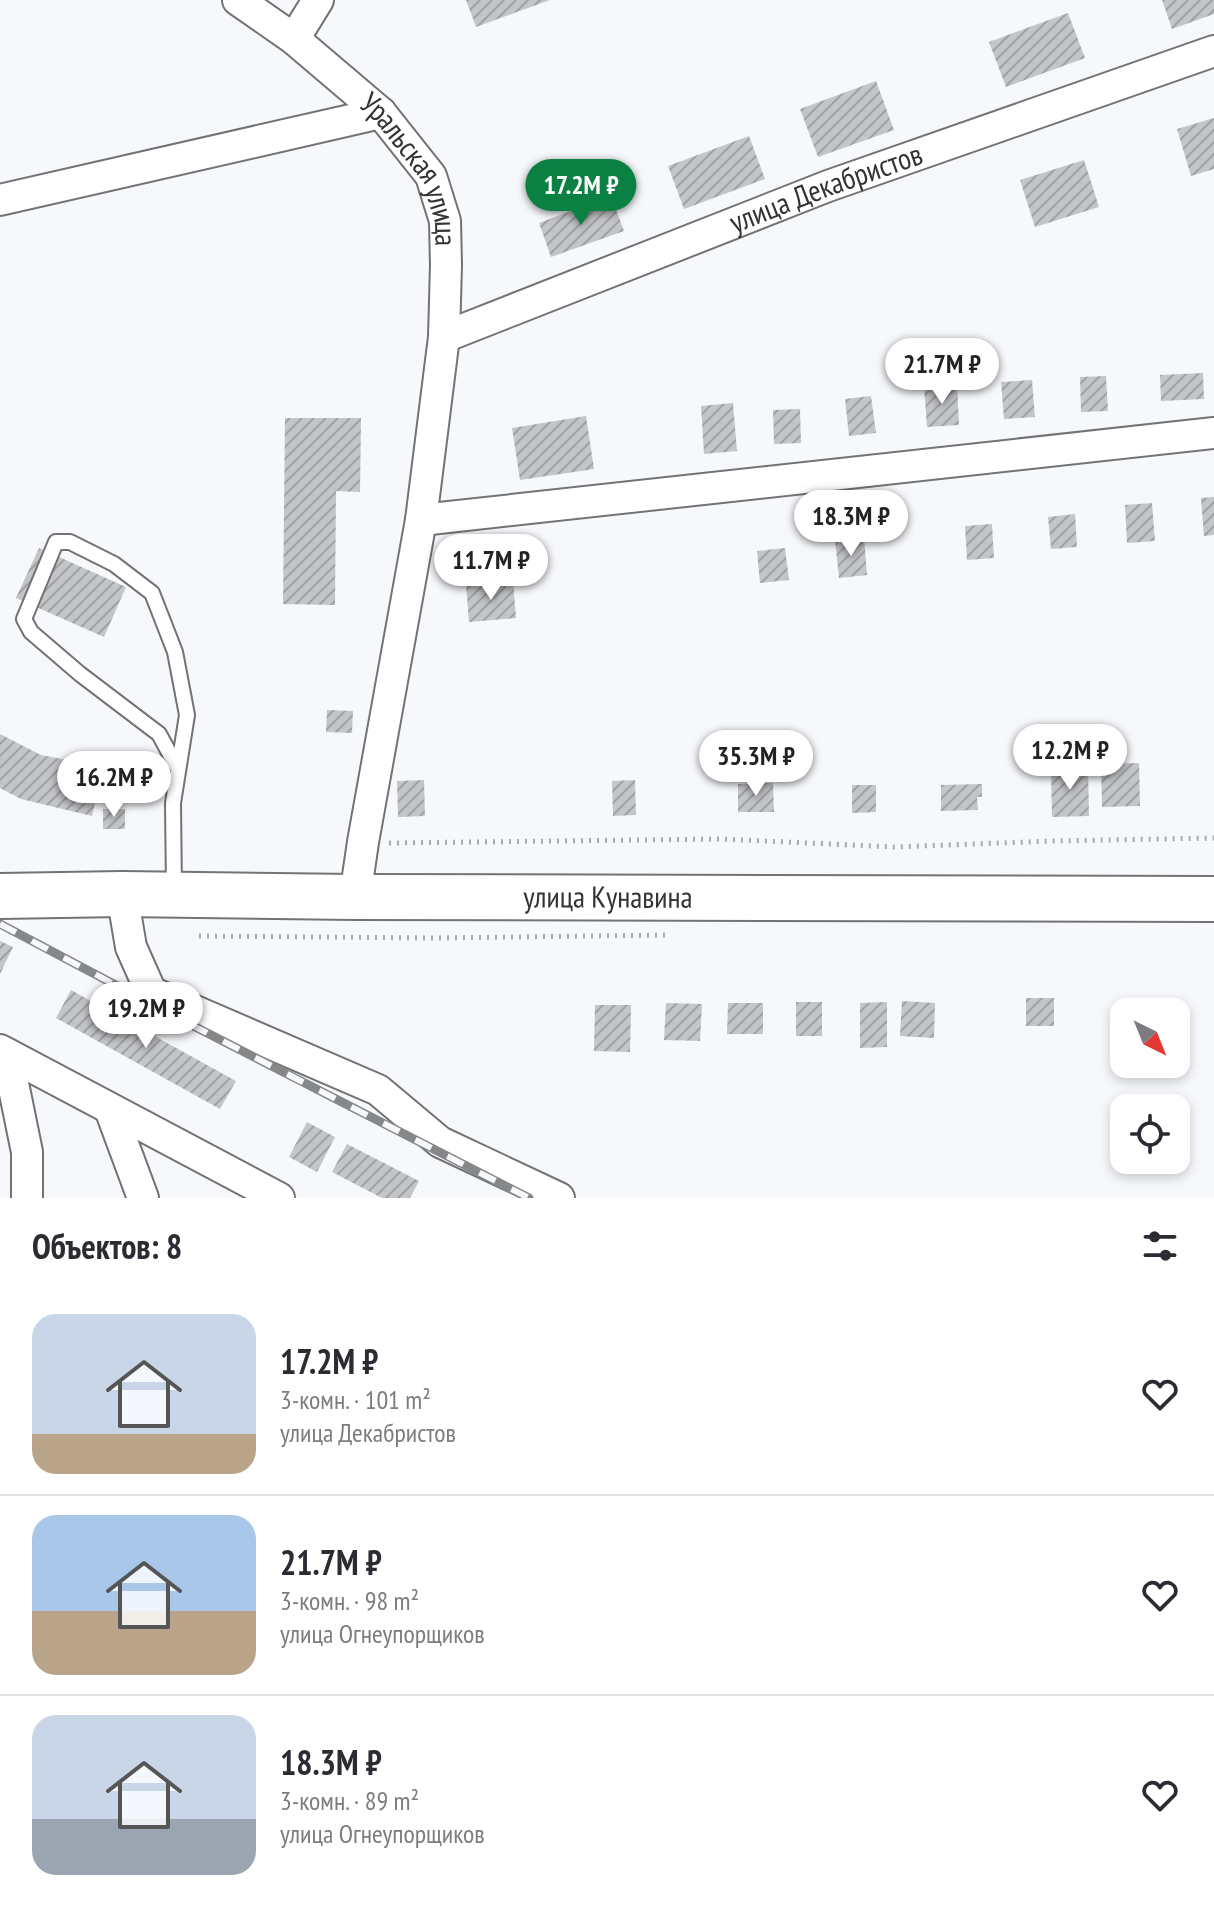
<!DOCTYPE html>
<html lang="ru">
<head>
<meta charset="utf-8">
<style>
  :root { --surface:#fff; --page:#f7f7f7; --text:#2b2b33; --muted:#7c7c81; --line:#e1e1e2; --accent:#0b8043 }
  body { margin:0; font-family:"PT Sans Narrow",sans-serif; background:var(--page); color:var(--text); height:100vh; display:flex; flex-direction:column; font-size:30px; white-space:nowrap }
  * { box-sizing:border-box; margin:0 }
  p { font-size:26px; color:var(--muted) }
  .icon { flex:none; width:44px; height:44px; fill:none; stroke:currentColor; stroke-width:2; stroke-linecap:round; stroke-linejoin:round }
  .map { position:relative; height:1198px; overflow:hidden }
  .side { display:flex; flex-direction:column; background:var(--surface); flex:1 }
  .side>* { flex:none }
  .needle { width:52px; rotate:137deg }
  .controls { position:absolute; left:1110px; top:998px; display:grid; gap:16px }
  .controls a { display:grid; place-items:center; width:80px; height:80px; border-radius:16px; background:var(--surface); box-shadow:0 4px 12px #0003; font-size:40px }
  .price { position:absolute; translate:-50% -68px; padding:0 18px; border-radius:28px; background:#fff; color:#222; font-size:26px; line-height:52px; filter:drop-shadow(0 2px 4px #0008) }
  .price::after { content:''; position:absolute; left:50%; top:48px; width:24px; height:18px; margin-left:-12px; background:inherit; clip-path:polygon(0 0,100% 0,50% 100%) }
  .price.current { background:var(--accent); color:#fff }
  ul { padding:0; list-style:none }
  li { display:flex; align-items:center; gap:24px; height:200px; padding:0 32px }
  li+li { border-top:2px solid var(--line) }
  li span { display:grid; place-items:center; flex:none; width:224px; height:160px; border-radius:24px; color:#555 }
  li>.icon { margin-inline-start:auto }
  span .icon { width:96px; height:96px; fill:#fffc; stroke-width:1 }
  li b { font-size:34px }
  h2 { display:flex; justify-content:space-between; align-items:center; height:96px; padding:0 32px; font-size:34px }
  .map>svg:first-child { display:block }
  .building { fill:url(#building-hatch) }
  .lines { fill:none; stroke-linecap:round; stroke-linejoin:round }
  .lane-casing { stroke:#717375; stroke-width:18 }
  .street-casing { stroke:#717375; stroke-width:34 }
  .primary-casing { stroke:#717375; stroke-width:48 }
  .path { stroke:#a8aaac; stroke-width:5; stroke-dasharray:2 6; stroke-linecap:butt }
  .lane { stroke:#fff; stroke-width:14 }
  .street { stroke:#fff; stroke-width:30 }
  .primary { stroke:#fff; stroke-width:44 }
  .rail-casing { stroke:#868789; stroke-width:9 }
  .rail { stroke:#f6f8fb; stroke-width:6; stroke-dasharray:18; stroke-linecap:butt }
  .labels { text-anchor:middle; stroke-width:6; stroke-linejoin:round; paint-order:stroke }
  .street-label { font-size:30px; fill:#323334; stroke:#f6f8fb }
</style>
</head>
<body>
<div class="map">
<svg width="1214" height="1198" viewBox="0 0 1214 1198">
  <defs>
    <pattern id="building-hatch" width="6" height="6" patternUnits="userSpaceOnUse" patternTransform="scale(2)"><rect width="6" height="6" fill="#c3c5c8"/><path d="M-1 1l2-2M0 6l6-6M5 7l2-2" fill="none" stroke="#9fa1a3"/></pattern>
  </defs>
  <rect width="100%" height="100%" fill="#f6f8fb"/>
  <g class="building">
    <polygon points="466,0 550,0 476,27"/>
    <polygon points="1162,0 1214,0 1214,14 1172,29"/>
    <polygon points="1068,13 1085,58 1006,87 989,42"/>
    <polygon points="876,81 894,130 818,157 800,109"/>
    <polygon points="1214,118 1214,169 1191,176 1177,129"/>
    <polygon points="749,136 765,179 684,209 668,166"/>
    <polygon points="1084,160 1099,207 1035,227 1020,180"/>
    <polygon points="611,196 624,231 551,257 539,223"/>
    <polygon points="1203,373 1204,399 1161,401 1160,375"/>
    <polygon points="1106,376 1108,411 1081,412 1080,377"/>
    <polygon points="1032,380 1035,417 1004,419 1001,382"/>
    <polygon points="957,384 959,425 927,427 924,387"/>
    <polygon points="871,396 876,433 849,436 845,399"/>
    <polygon points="733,403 737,451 704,454 701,406"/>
    <polygon points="800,409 801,443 774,444 773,410"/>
    <polygon points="586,416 594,469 520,480 512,428"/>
    <polygon points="285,418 361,418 360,492 336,491 335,605 283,604"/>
    <polygon points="1214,497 1214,535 1204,536 1201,498"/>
    <polygon points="1152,503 1155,541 1127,543 1125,505"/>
    <polygon points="1075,514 1077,547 1051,549 1048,517"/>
    <polygon points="992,524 994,558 967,560 965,526"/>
    <polygon points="864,538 867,575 839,578 835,540"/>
    <polygon points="39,548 126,587 104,637 16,598"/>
    <polygon points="785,548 789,580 760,583 757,551"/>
    <polygon points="513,581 516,618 469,622 466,585"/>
    <polygon points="327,710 353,711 352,733 326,732"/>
    <polygon points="0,734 41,755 103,767 92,816 21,799 0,788"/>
    <polygon points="1139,763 1140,806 1102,807 1101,764"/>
    <polygon points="1088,767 1089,816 1052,817 1051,768"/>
    <polygon points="424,780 425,816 398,817 397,781"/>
    <polygon points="635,780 636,815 613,816 612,781"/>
    <polygon points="773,783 774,812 738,812 738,784"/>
    <polygon points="982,784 982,797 977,797 978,810 941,811 941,785"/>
    <polygon points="852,785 876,785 876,812 852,813"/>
    <rect x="103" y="809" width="22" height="20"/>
    <polygon points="0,941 13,947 0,974"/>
    <polygon points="71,990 236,1081 220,1109 56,1018"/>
    <rect x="1026" y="998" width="28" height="28"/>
    <rect x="1148" y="999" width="25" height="13"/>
    <polygon points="902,1001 935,1003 934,1038 900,1036"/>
    <rect x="796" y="1002" width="26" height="34"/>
    <polygon points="887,1002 887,1047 860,1048 860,1003"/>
    <polygon points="666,1003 702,1004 700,1041 664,1040"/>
    <polygon points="728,1003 763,1003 763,1034 727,1034"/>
    <polygon points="595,1005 631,1005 630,1052 594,1051"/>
    <polygon points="307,1122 335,1137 317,1172 289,1157"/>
    <polygon points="347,1144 419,1181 410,1198 382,1198 332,1172"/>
  </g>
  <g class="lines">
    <defs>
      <polyline id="lane" points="174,891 173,803 187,715 175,652 152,593 114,564 70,542 56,542 24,619 31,632 80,674 159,734 178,769"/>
      <g id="street">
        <path id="s1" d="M238,0L294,39L381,113L431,176L445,221L446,265L444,337L421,520L363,842L355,897"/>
        <polyline points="294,39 318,0"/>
        <polyline points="0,200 381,113"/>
        <path id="s2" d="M444,337L828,186L1214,51"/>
        <polyline points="421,520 1214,433"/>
        <polyline points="122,894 131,947 151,992 378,1090 440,1142 559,1198"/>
        <polyline points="0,1050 279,1198"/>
        <polyline points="7,1054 27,1152 27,1198"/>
        <polyline points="110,1109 143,1198"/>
      </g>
      <g id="primary">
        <path id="s3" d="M0,896L122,894L355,897L1214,899"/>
      </g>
    </defs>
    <use href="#lane" class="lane-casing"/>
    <use href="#street" class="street-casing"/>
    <use href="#primary" class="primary-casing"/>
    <g class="path">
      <polyline points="389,843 721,839 894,847 1053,841 1214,838"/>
      <polyline points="199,936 435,938 669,935"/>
    </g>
    <use href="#lane" class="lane"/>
    <use href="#street" class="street"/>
    <use href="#primary" class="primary"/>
    <defs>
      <polyline id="rail" points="0,924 176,1017 529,1198"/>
    </defs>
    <use href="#rail" class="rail-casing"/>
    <use href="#rail" class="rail"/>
  </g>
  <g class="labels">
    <g class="street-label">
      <text dy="10" stroke="none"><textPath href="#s1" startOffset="248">Уральская улица</textPath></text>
      <text dy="10" stroke="none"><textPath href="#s2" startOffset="410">улица Декабристов</textPath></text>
      <text dy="10" stroke="none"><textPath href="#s3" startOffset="608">улица Кунавина</textPath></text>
    </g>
  </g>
</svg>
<div class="controls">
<a><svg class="needle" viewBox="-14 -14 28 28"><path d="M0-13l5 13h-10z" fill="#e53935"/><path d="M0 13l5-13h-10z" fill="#7c7c81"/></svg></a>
<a><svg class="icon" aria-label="locate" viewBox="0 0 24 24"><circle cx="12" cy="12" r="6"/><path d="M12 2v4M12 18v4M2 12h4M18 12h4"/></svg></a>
</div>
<b class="price current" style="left:581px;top:227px">17.2M ₽</b>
<b class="price" style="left:942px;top:406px">21.7M ₽</b>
<b class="price" style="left:851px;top:558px">18.3M ₽</b>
<b class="price" style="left:491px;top:602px">11.7M ₽</b>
<b class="price" style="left:1070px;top:792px">12.2M ₽</b>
<b class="price" style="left:756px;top:798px">35.3M ₽</b>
<b class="price" style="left:114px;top:819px">16.2M ₽</b>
<b class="price" style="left:146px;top:1050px">19.2M ₽</b>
</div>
<section class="side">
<h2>Объектов: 8<svg class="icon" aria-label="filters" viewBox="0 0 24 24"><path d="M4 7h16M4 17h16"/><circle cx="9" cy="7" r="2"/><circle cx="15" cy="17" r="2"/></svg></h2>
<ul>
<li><span style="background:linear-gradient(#c9d6e8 75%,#b9a48a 0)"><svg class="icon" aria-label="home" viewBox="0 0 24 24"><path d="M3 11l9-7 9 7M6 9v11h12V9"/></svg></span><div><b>17.2M ₽</b><p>3-комн. · 101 m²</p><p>улица Декабристов</p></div><svg class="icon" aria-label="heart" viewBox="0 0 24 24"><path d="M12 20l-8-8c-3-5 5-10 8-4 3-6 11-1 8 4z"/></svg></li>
<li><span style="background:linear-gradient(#a9c7e8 60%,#b9a48a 0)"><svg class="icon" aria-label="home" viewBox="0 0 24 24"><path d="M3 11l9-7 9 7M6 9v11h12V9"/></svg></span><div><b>21.7M ₽</b><p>3-комн. · 98 m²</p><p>улица Огнеупорщиков</p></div><svg class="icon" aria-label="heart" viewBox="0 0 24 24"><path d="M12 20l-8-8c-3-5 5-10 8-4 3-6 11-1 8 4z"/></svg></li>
<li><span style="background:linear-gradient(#c9d6e8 65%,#9aa5b1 0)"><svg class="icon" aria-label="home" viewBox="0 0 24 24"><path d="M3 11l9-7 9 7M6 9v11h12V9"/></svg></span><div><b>18.3M ₽</b><p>3-комн. · 89 m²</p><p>улица Огнеупорщиков</p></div><svg class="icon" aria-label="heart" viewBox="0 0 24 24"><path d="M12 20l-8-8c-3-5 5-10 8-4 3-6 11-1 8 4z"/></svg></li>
</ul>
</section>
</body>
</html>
